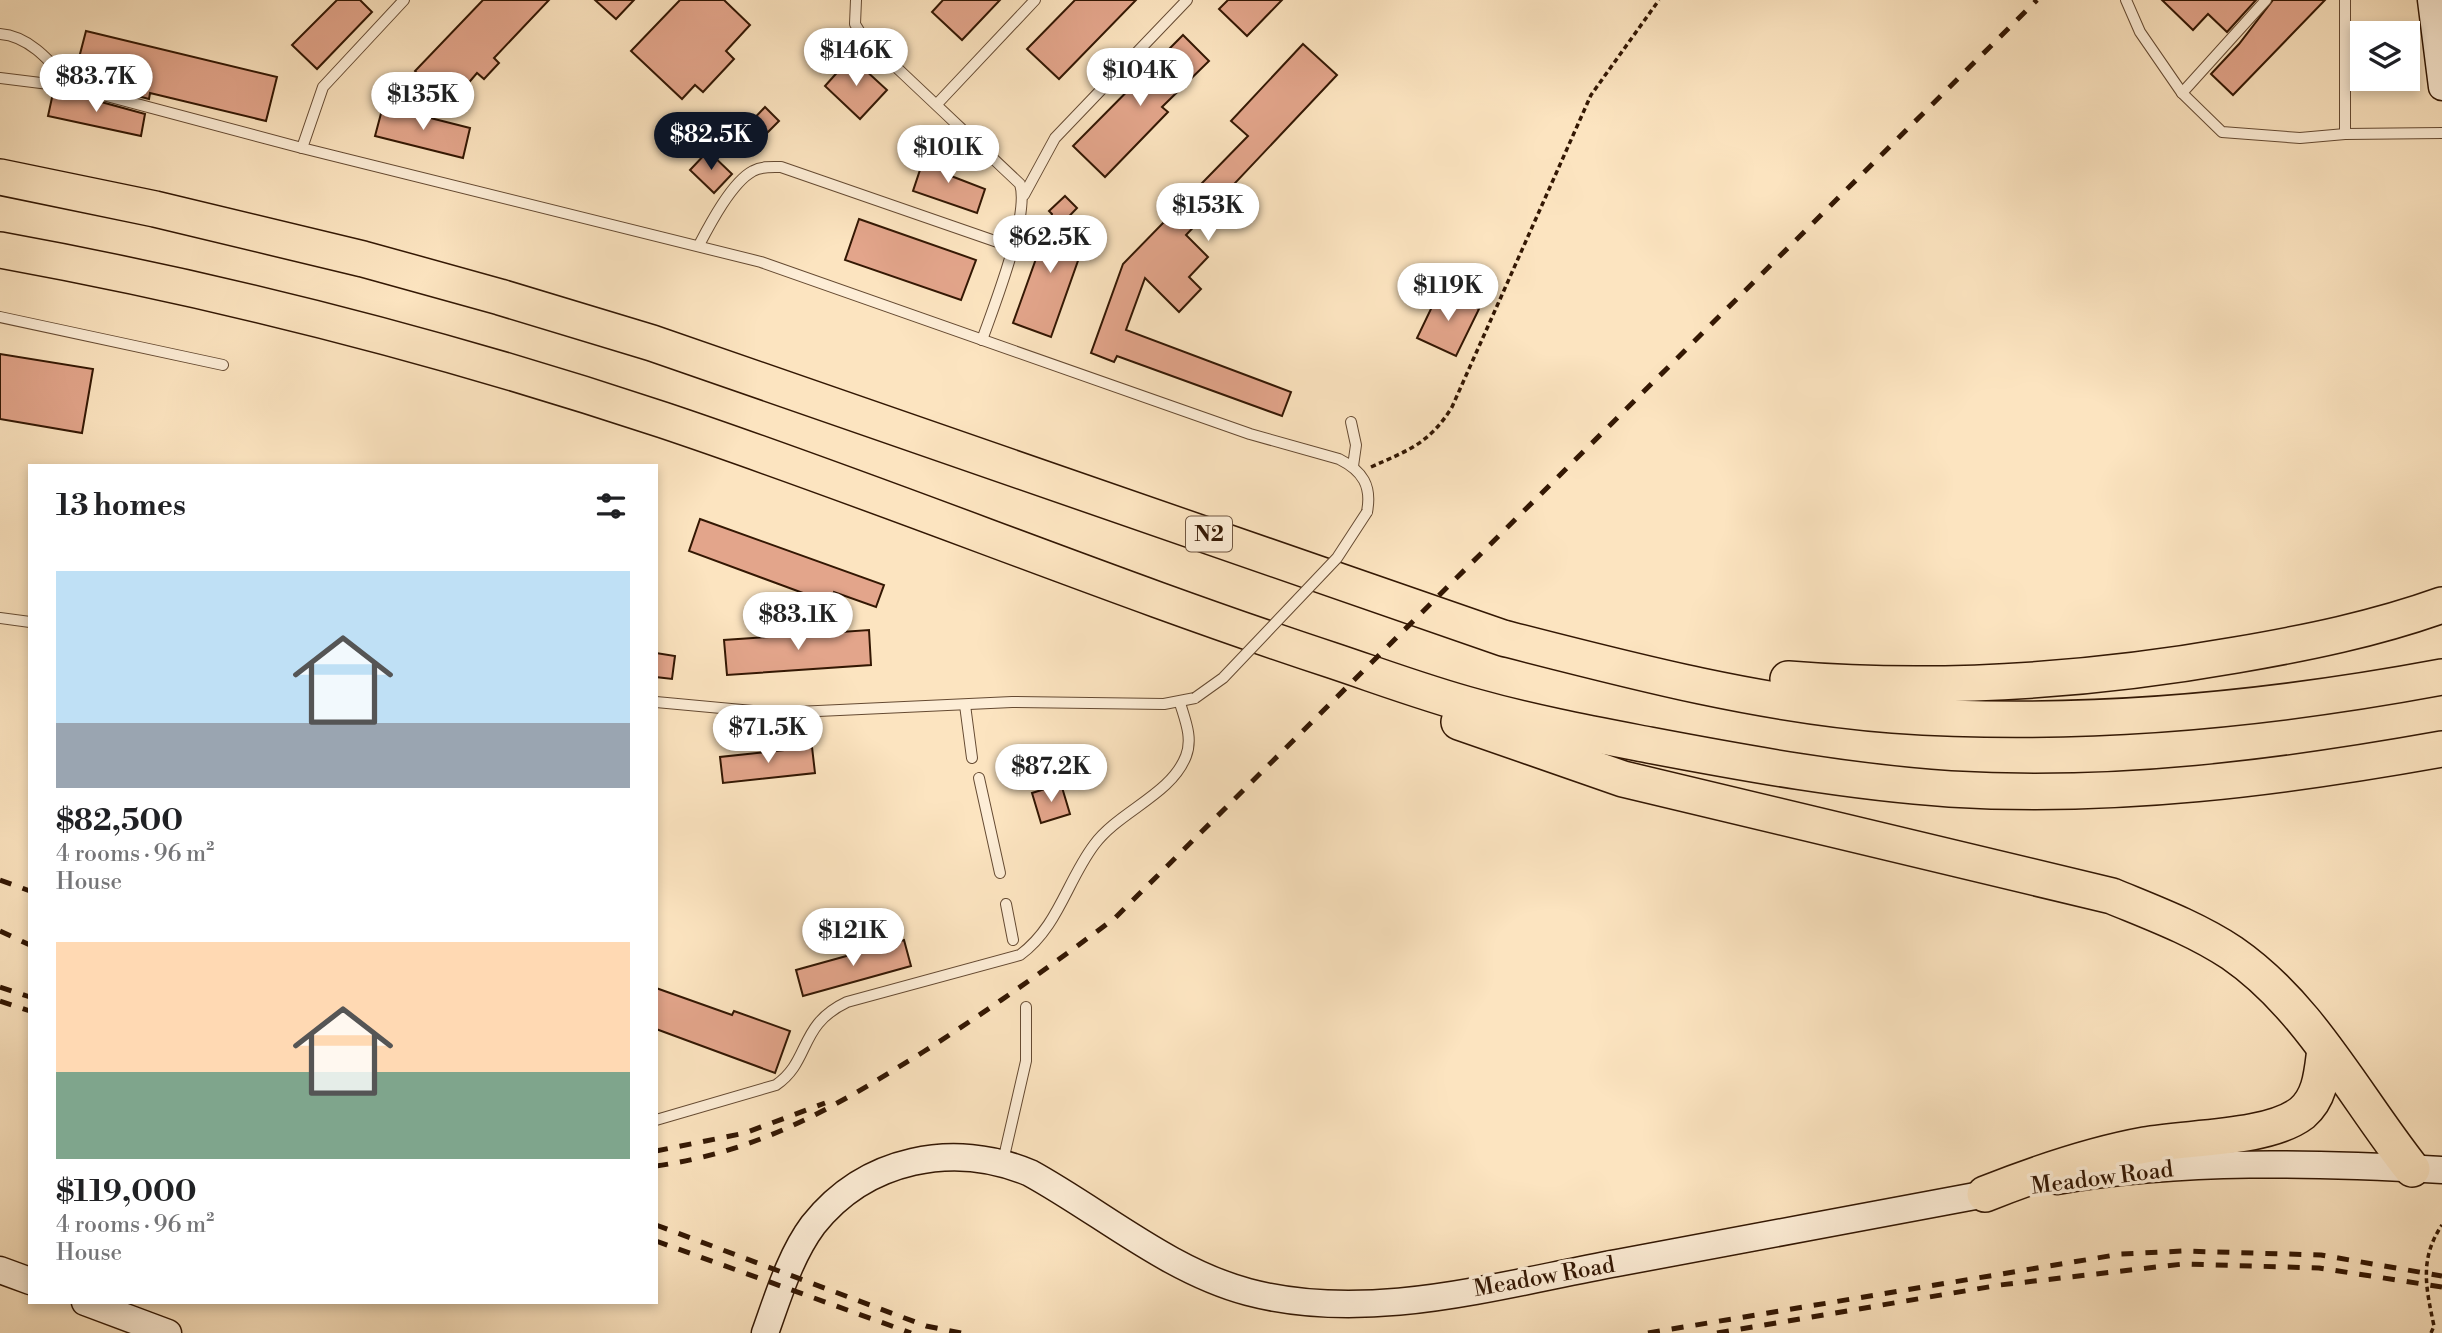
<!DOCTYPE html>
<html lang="en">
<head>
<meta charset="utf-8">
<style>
  :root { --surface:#fff; --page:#f2f2f2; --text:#202124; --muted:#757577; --accent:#111827 }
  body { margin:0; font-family:"Libre Bodoni",serif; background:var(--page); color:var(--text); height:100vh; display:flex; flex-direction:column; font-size:26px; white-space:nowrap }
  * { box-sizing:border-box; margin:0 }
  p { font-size:23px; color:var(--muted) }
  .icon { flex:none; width:38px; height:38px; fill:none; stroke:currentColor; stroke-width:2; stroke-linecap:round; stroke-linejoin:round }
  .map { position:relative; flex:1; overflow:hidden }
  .drawer { position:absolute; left:28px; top:464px; width:630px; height:840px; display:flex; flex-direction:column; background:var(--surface); border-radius:0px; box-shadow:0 4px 10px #0003 }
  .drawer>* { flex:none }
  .tools { position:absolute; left:2350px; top:21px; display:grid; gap:14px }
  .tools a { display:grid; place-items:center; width:70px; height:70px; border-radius:0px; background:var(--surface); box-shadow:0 4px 10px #0003; font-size:35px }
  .price { position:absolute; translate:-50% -60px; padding:0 16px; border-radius:24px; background:#fff; color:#222; font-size:23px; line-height:46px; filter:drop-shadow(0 2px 4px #0008) }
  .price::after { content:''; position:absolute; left:50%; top:42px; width:21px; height:16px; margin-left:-10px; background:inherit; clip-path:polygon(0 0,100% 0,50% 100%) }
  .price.on { background:var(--accent); color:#fff }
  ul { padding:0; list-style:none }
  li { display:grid; align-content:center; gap:14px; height:371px; padding:0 28px }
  li span { display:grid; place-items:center; height:217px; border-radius:0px; color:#555 }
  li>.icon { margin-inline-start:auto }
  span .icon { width:126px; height:126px; fill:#fffc; stroke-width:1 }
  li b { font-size:30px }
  h2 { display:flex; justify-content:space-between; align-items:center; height:84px; padding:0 28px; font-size:30px }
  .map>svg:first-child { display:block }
  .building { fill:#e3a58b; stroke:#331703; stroke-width:2 }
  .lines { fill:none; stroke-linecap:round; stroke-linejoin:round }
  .service-casing { stroke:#654a32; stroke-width:12 }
  .secondary-casing { stroke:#331703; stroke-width:29 }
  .motorway-casing { stroke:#331703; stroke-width:38 }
  .path { stroke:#331703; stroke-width:3.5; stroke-dasharray:5 3.5; stroke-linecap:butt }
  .service { stroke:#fdedd6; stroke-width:10 }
  .secondary { stroke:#fdedd6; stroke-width:26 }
  .motorway { stroke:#fce4c0; stroke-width:35 }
  .rail { stroke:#331703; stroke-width:5; stroke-dasharray:12 12; stroke-linecap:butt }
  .service-bridge-casing { stroke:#654a32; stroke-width:12; stroke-linecap:butt }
  .service-bridge { stroke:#fdedd6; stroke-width:10 }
  .labels { text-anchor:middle; stroke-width:7; stroke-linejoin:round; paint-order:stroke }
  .shield { fill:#fdedd6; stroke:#705742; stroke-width:2 }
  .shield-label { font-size:21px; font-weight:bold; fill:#331703 }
  .street-label { font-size:23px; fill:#331703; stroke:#fdedd6 }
</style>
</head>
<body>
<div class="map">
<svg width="2442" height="1333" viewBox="0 0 2442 1333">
  <rect width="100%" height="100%" fill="#fce4c0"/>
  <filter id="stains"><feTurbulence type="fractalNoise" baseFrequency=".00286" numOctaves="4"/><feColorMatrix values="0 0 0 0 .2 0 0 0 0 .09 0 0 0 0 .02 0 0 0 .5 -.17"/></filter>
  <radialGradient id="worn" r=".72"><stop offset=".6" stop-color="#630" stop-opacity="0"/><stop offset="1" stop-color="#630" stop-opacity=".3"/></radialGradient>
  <g class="building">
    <polygon points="337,0 360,0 372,12 317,69 292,45"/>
    <polygon points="483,0 549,0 494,58 499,63 484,79 477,73 448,107 415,71"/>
    <polygon points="595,0 634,0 616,19"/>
    <polygon points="680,0 724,0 750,25 726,51 734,59 703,92 695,85 682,99 631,51"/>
    <polygon points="943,0 1000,0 962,40 932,12"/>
    <polygon points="1075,0 1136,0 1059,79 1027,49"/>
    <polygon points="1228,0 1282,0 1247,36 1219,9"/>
    <polygon points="2162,0 2256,0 2227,32 2208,14 2193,30"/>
    <polygon points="2273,0 2325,0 2233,95 2211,74 2239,44"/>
    <polygon points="86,31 277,77 266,121 150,93 149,99 77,80 74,77"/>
    <polygon points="1183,35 1209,61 1162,107 1168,112 1105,177 1073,146"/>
    <polygon points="1303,44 1337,75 1186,235 1208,257 1189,277 1201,289 1179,312 1145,278 1126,330 1291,392 1282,416 1117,356 1114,362 1091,353 1123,264 1248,136 1231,121"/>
    <polygon points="851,57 887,90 860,119 825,86"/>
    <polygon points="53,93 72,94 145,114 141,136 48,116"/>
    <polygon points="383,106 470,128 463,158 375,136"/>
    <polygon points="765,107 779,121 762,138 748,125"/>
    <polygon points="708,151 732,174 714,193 690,170"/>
    <polygon points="944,151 957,163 946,174 985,189 977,213 913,191 921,167 926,168"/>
    <polygon points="1065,196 1077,208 1055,231 1085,241 1051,337 1013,323 1052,214 1049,211"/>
    <polygon points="859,219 976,260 961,300 845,260"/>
    <polygon points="1440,290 1479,309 1456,356 1417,338"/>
    <polygon points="0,354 93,369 82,433 0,419"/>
    <polygon points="700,519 884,585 876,607 834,592 830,603 689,551"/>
    <polygon points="869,630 871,665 727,675 724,640"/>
    <polygon points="656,653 675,656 672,679 656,677"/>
    <polygon points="812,747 815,773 723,783 720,757"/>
    <polygon points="1061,784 1070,814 1041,823 1032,793"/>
    <polygon points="904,940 911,966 803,996 796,970"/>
    <polygon points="656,988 732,1015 734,1011 790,1031 775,1073 656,1029"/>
  </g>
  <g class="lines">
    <defs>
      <g id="service">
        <path d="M404,0L323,87L302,148L761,262L1250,434L1339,459C1363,471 1372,486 1367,512"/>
        <path d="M856,0L855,24L861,34L1020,184C1030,215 994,306 982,340"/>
        <polyline points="2126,0 2140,32 2182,93 2222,132 2300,138 2345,134 2442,133"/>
        <polyline points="2345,0 2345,134"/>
        <path d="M0,34C31,36 53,65 73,87"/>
        <polyline points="0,78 73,87 302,148"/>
        <polyline points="2182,93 2266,0"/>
        <polyline points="937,104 1035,0"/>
        <polyline points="1024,195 1055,138 1187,0"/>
        <path d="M699,245C710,224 732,182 753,171C762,166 772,167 781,167L1012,247"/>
        <polyline points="0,317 223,365"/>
        <polyline points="1351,422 1356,445 1353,466"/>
        <polyline points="0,618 30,622"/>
        <polyline points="656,702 775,713 1012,702 1164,704 1195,698"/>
        <polyline points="965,705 972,758"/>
        <polyline points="979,778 1000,873"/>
        <polyline points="1006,904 1013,940"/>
        <path d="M656,1120L776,1085C811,1061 798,1025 847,1002L1020,955C1058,927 1067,881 1094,845C1119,811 1171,795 1186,756C1193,738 1185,720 1180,703"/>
        <polyline points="1003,1161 1026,1061 1026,1007"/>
      </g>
      <g id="secondary">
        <polyline points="2431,0 2442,87"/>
        <path d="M2057,1181C2185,1159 2313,1163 2442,1170"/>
        <polyline points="0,1270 30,1281"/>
        <polyline points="85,1302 168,1333"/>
        <path d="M765,1333C778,1297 790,1256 813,1225C866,1158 954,1141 1030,1173C1101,1212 1169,1271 1248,1292C1369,1324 1497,1285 1617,1263C1746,1239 1873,1215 2002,1191"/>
      </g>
      <g id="motorway">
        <path d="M0,177L155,209L363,259L500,297L652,343L1503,638C1631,671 1761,705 1893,715C2078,728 2260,711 2442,677"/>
        <path d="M0,250C225,291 446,348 663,420C887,495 1106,586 1331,660C1379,676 1427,694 1476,707C1533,723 1592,734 1649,745C1749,764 1849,782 1950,789C2116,799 2280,778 2442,749"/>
        <path d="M1788,679C1937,691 2088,681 2236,655C2306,643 2375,629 2442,605"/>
        <path d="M1459,722L1623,779L2112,896C2153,913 2194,928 2232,953C2309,1006 2355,1097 2412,1169"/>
        <path d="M1985,1194C2038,1173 2090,1155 2145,1145C2188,1137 2268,1139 2302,1113C2321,1097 2322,1072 2325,1049"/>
      </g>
    </defs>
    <use href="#service" class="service-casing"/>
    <use href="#secondary" class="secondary-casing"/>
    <use href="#motorway" class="motorway-casing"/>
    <g class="path">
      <path d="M1371,467C1409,450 1430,443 1452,407L1591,95L1659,0"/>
      <path d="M2431,1333L2434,1326C2426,1288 2419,1259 2442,1225"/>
    </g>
    <use href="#service" class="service"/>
    <use href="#secondary" class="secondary"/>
    <use href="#motorway" class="motorway"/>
    <g class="rail">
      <polyline points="0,880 30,891"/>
      <polyline points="0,931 30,945"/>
      <polyline points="0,987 30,997"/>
      <polyline points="0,1001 30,1011"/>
      <polyline points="656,1151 745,1133 825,1103"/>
      <path d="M656,1166C761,1151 835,1107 923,1052C989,1010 1052,965 1115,918L2037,0"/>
      <polyline points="656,1225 926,1326 961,1333"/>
      <polyline points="656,1241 911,1333"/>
      <polyline points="1648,1333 2121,1254 2183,1251 2321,1255 2442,1276"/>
      <polyline points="1717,1333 2000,1285 2183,1264 2319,1268 2442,1287"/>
    </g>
    <defs>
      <polyline id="service-bridge" points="1195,698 1223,678 1337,558 1367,512"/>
    </defs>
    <use href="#service-bridge" class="service-bridge-casing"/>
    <use href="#service-bridge" class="service-bridge"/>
  </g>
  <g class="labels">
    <rect class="shield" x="1186" y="516.5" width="46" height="35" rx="5"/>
    <g class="shield-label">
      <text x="1209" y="541">N2</text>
    </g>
    <g class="street-label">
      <text transform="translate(2102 1177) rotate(-7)" y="8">Meadow Road</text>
      <text transform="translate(1544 1276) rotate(-10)" y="8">Meadow Road</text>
    </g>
  </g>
  <rect width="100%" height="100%" filter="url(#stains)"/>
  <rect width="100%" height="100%" fill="url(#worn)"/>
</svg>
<div class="tools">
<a><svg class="icon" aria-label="layers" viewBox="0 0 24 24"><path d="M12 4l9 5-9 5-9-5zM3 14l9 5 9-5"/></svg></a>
</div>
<b class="price" style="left:856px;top:88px">$146K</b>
<b class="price" style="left:1140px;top:108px">$104K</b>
<b class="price" style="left:96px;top:114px">$83.7K</b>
<b class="price" style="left:423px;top:132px">$135K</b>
<b class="price on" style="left:711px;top:172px">$82.5K</b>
<b class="price" style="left:948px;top:185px">$101K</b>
<b class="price" style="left:1208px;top:243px">$153K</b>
<b class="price" style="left:1050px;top:275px">$62.5K</b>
<b class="price" style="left:1448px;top:323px">$119K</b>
<b class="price" style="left:798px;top:652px">$83.1K</b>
<b class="price" style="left:768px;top:765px">$71.5K</b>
<b class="price" style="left:1051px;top:804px">$87.2K</b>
<b class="price" style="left:853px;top:968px">$121K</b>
<section class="drawer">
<h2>13 homes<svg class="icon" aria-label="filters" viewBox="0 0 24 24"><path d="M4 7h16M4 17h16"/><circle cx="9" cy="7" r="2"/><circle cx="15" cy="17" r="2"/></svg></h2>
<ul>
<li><span style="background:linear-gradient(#bfe0f5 70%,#9aa5b1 0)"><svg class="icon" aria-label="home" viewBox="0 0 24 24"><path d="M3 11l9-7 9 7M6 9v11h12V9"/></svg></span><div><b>$82,500</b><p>4 rooms · 96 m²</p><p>House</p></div></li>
<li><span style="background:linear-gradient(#ffd9b3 60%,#7fa58c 0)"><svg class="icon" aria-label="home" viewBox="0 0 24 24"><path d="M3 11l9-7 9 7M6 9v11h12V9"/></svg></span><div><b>$119,000</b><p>4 rooms · 96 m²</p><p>House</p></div></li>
</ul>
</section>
</div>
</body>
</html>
